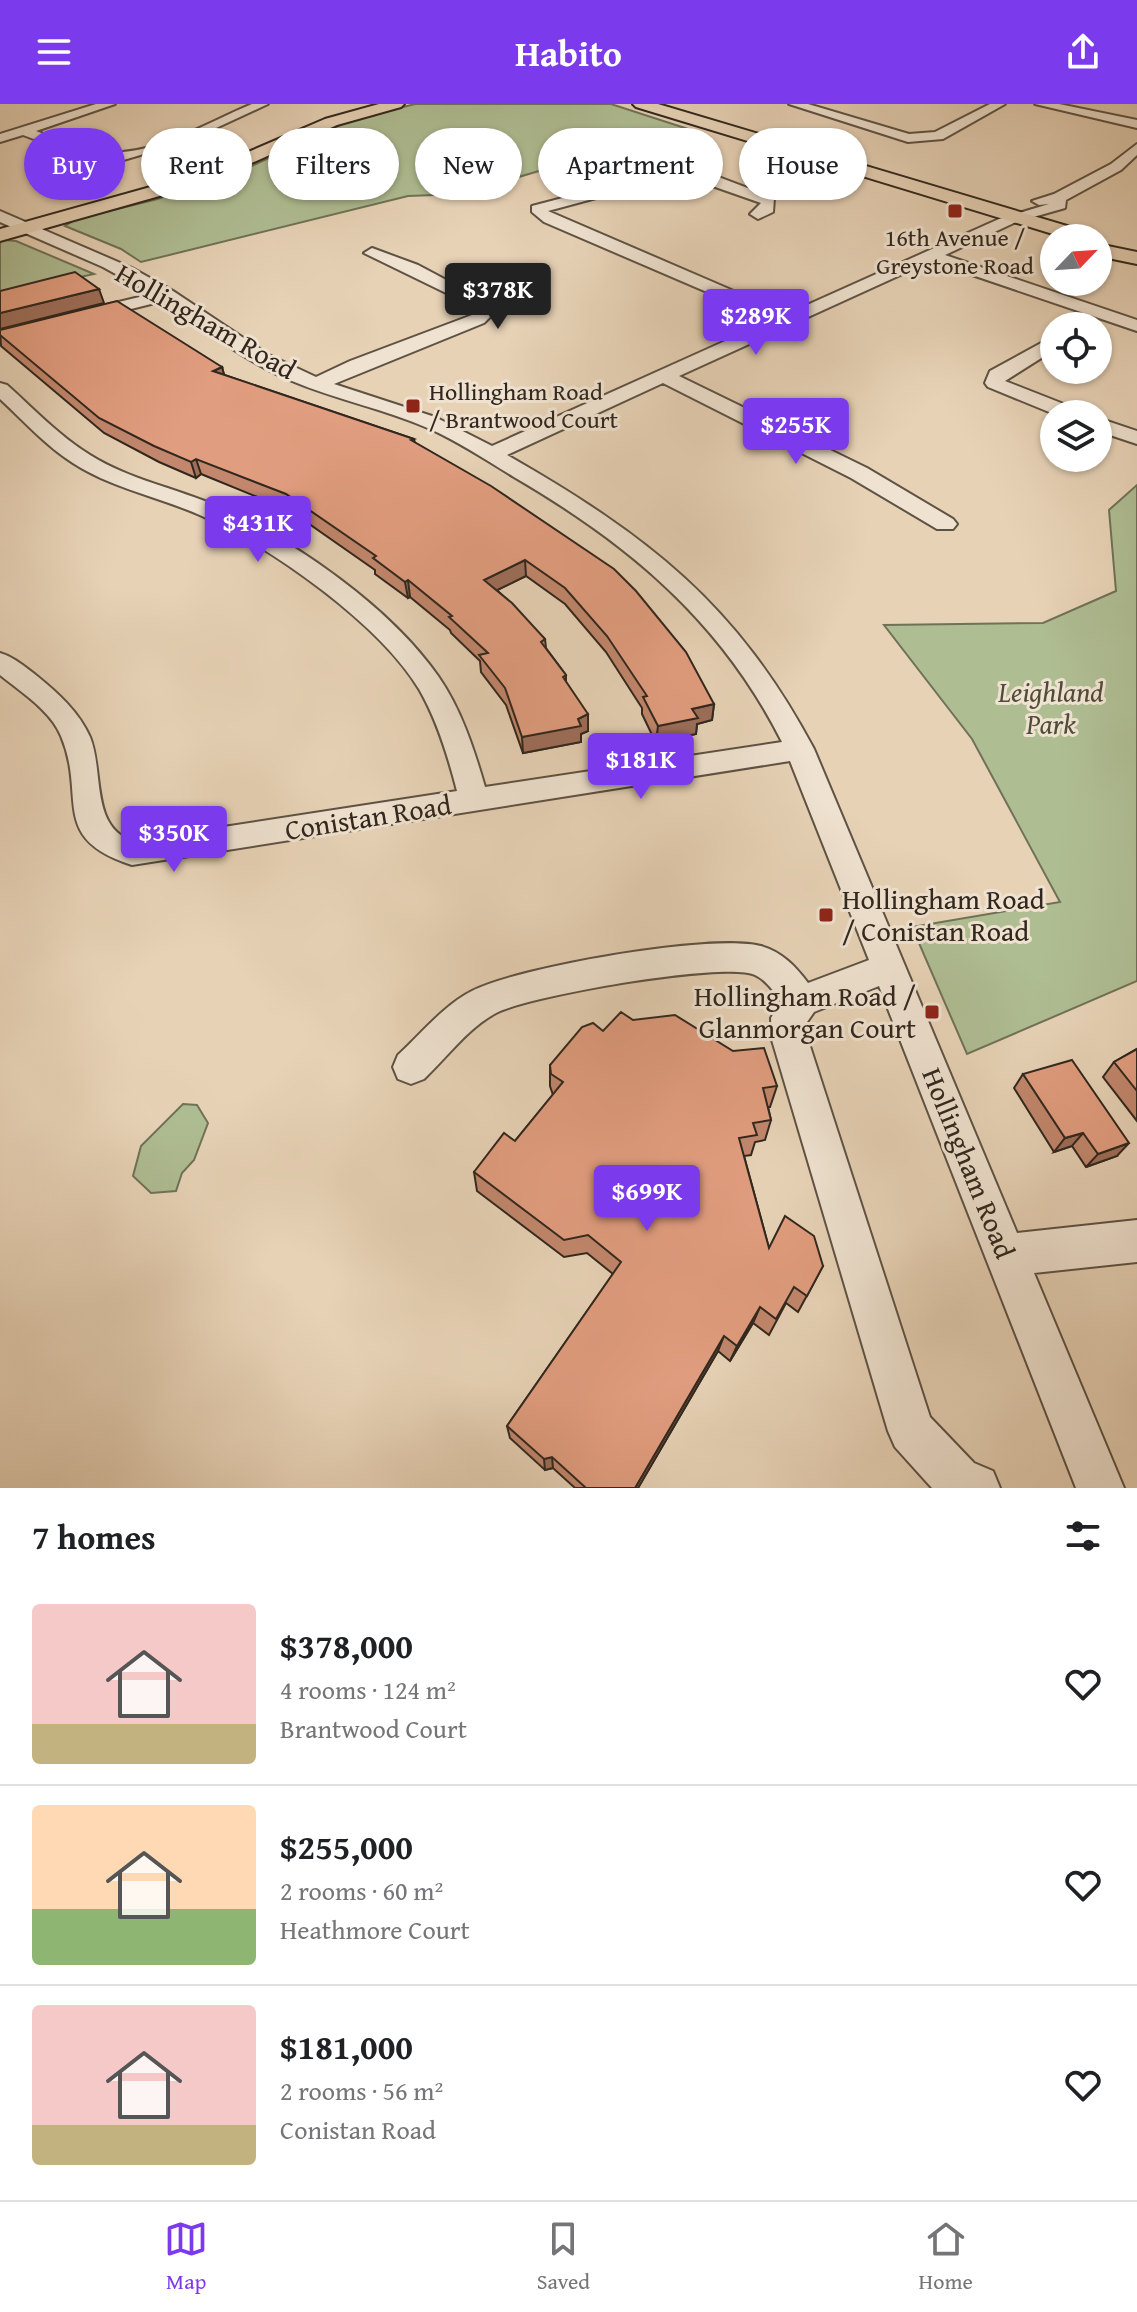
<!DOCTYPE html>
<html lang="en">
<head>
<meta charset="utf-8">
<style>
  :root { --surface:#fff; --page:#f6f6f6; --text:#202124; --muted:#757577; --line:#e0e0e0; --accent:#7c3aed }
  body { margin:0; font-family:"Gentium Book Plus",serif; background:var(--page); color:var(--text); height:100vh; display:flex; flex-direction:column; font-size:30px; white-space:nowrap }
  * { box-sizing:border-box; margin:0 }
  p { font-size:26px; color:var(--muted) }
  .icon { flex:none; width:44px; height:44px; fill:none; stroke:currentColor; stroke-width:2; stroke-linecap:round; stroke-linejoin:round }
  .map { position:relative; height:1384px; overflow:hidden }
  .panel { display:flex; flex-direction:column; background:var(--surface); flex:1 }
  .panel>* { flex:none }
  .hud { position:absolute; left:24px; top:24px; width:1090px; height:72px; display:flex; gap:16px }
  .needle { width:52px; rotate:65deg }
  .buttons { position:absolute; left:1040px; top:120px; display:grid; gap:16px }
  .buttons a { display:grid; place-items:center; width:72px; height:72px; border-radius:50%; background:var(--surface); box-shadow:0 2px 6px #0004; font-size:40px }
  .price { position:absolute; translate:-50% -68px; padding:0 18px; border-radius:8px; background:var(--accent); color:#fff; font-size:26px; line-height:52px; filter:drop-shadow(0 2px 4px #0008) }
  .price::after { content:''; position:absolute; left:50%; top:48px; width:24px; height:18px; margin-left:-12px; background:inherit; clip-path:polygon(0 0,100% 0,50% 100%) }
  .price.selected { background:#222; color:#fff }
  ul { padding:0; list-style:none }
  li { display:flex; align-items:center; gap:24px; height:200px; padding:0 32px }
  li+li { border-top:2px solid var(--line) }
  li span { display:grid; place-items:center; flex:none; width:224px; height:160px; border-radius:8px; color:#555 }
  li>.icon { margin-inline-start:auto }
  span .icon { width:96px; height:96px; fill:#fffc; stroke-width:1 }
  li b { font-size:34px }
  h2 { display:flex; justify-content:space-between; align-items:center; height:96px; padding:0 32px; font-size:34px }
  .chip { padding:0 28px; border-radius:36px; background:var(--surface); box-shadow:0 2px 6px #0004; font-size:28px; line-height:72px }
  .chip.selected { background:var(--accent); color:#fff }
  header { display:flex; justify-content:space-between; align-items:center; height:104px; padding:0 32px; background:var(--accent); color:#fff; font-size:36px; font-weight:600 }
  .tab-bar { display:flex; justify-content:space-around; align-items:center; height:112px; border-top:2px solid var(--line); background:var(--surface); font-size:22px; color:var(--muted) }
  .tab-bar a { display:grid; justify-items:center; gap:4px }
  .tab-bar .selected { color:var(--accent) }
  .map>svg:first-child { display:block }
  .green { fill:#afbd93; stroke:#707258; stroke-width:2 }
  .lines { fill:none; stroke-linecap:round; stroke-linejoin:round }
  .minor-casing { stroke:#5e5244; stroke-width:4 }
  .major-casing { stroke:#31271e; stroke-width:4 }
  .minor { fill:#efe2d0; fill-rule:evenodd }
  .major { fill:#e7d2b6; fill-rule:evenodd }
  .wall { fill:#c2876d; stroke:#31271e; stroke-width:2 }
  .shaded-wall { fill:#9e6e59; stroke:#31271e; stroke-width:2 }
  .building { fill:#e19d7f; stroke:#31271e; stroke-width:2 }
  .poi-dot { fill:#8f2418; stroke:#efe2d0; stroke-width:3 }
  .labels { text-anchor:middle; stroke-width:6; stroke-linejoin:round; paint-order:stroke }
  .far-poi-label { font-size:24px; fill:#31271e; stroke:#efe2d0 }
  .street-label { font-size:28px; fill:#31271e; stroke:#efe2d0 }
  .park-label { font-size:28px; font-style:italic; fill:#504c3b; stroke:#efe2d0 }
  .poi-label { font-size:28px; fill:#31271e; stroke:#efe2d0; text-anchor:start }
</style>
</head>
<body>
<header><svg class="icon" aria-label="menu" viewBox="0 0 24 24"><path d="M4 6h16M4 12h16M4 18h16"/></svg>Habito<svg class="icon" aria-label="share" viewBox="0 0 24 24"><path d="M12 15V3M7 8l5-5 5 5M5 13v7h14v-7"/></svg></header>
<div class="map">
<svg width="1137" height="1384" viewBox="0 0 1137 1384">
  <rect width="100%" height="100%" fill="#e7d2b6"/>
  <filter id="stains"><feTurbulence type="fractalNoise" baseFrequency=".0025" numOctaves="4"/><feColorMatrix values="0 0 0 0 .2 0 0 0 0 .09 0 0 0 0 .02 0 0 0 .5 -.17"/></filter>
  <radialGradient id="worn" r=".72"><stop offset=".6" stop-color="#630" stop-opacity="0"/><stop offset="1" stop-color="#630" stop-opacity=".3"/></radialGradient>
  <g class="green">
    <polygon points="415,0 611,0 685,24 461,90 408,92 141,158 121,145 65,122 76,115 154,96 230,72 349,17"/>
    <polygon points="5,136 16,137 94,170 0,191 0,138"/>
    <polygon points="1137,381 1137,877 967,950 912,823 1060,798 972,635 884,521 1043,519 1116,487 1109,406"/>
    <polygon points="183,1000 197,1001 208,1019 194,1056 182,1069 176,1087 151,1089 133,1072 141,1042"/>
  </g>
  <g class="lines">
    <defs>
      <g id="minor">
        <path d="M96,0H115L36,27C57,35 78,46 100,48C151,54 206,19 252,0H268L188,37L120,57L79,52L23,31L0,38V30Z"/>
        <polygon points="789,0 808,0 909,30 935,28 990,0 1005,0 943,35 908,38"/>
        <polygon points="1035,0 1059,0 1137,16 1137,24"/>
        <path d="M1137,40V51L1121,66L1066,96L1065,104L1016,118L945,151L1137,216V227L931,157L679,272L867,364L953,415L957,420L953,425H937L851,374L663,279L507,351C648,432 736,499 814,645L1017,1129L1137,1116V1158L1034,1169L1124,1384H1076L879,882L814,908L807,918L808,936L930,1313L974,1359L993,1367L1000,1384H932L895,1343L888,1327L772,936L771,914L781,897C774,888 766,876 755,871C725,857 528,892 496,909C468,924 447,953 424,975L411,980L398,975L393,963L398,951C421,930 444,901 472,887C518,863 712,829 761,842C782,848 795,862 808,879L869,856L790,657L132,761C48,734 87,693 61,632C51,607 21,588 0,571V549C14,553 25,563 37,572C58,589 79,608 90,633C104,667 90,722 132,737L457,687C448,652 437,616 419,585C379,519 272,444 202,412C160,393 113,385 73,359C46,342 24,317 0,295V279L7,281C34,305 59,332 90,351C130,376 176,384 219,403C295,437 390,503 438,572C461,605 474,645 485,683L782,638C721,517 629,440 514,373C486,356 459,338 430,325C385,305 337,296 292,277C245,258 205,225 163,197L87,216L81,215L78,211L81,207L152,190L103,163L0,118V107L132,164L173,187L269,251L316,273L350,257L472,211L479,205L364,149L372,144L418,161L499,204L484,219L334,280L435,313L492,342L772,216L544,118L532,108V102L681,63L700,66L774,94L773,108L758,115L750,110L761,99L681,71L548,107L787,210L999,115L1049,100L1039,101L1032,97L1054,90L1111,60Z"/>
        <polygon points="1054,232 1054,246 1005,277 1079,306 1082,310 1054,310 988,283 985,279 990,267"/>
        <polygon points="1098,314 1137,327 1137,340 1098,327"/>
      </g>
      <g id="major">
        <polygon points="379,0 404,0 401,3 337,21 209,78 0,137 0,125 197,70 325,15"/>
        <polygon points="633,0 658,0 1094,130 1097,134 1066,134 636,3"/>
        <polygon points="1098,140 1137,148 1137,160 1098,152"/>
      </g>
    </defs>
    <use href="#minor" class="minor-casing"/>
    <use href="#major" class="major-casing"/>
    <use href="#minor" class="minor"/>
    <use href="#major" class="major"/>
  </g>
  <g class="wall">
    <polygon points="0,226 222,263 224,271 414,335 415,339 714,600 712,616 697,620 696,630 656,639 642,610 642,604 606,548 565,500 526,472 497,486 545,535 546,544 566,571 566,578 588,627 581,630 581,638 523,649 506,601 481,568 480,557 451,529 450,526 410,493 408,494 375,470 375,466 289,406 201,370 196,374 159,358 104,329 1,242"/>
    <polygon points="633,916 777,982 770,1003 768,1003 771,1016 765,1036 755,1038 751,1051 744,1052 769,1144 823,1162 798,1208 786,1199 769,1231 753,1219 730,1257 718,1247 638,1384 575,1384 553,1364 545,1366 510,1334 507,1322 613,1170 587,1149 564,1153 477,1087 474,1068 515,1037 553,991 550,982 550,961 603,927"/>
    <polygon points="1137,945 1137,1017 1103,973 1114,958"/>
    <polygon points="1023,970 1117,1052 1086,1063 1072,1042 1054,1048 1014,984"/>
  </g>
  <g class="shaded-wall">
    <polygon points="99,185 104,199 0,225 0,209"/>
    <polygon points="222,263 226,278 213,267"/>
    <polygon points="196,355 201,370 196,374 191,358"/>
    <polygon points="525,456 526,472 485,492 484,476"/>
    <polygon points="408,476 410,493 408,494 405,478"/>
    <polygon points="714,600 712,616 697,620 696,630 656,639 658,622 692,605"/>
    <polygon points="588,610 588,627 581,630 581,638 523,649 522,633 578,615"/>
    <polygon points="1083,1029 1072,1042 1054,1048 1065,1034"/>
    <polygon points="1129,1039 1117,1052 1086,1063 1098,1050"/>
    <polygon points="760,1203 753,1219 730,1257 737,1242"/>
    <polygon points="724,1232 718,1247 638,1384 635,1384"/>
    <polygon points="552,1353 553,1364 545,1366 544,1355"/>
  </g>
  <g class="building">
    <polygon points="75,168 99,185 0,209 0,187"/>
    <polygon points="117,197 222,263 213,267 414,335 411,336 491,382 614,465 636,487 686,548 714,600 692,605 698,614 658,622 643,593 647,592 607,532 565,484 525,456 484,476 512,499 545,535 541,538 566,571 563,573 588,610 578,615 581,622 522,633 505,584 479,551 488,549 449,513 452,512 408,476 405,478 373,454 376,452 286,390 196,355 191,358 154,342 99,314 0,231 0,226"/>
    <polygon points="621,908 633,916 675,911 733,947 764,944 777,982 763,984 771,1016 753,1019 757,1031 739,1034 769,1144 785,1112 814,1132 823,1162 807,1192 794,1183 776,1215 760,1203 737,1242 724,1232 635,1384 586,1384 552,1353 544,1355 507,1322 621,1158 588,1131 564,1136 474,1068 504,1029 515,1037 563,978 551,970 550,961 582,923 593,919 603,927"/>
    <polygon points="1137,945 1137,987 1114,958"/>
    <polygon points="1072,956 1129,1039 1098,1050 1083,1029 1065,1034 1023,970"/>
  </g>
  <g class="poi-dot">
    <rect x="947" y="99" width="16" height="16" rx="4"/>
    <rect x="405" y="294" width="16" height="16" rx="4"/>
    <rect x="818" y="803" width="16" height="16" rx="4"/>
    <rect x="924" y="900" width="16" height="16" rx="4"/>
  </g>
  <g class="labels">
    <g class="far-poi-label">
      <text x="955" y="142">16th Avenue /<tspan x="955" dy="28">Greystone Road</tspan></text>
      <text x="429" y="296" text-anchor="start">Hollingham Road<tspan x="429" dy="28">/ Brantwood Court</tspan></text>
    </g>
    <g class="street-label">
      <text transform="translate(206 217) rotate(30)" y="10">Hollingham Road</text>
      <text transform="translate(368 713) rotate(-9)" y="10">Conistan Road</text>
      <text transform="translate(969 1059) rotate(68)" y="10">Hollingham Road</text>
    </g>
    <g class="park-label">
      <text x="1051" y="598">Leighland<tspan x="1051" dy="32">Park</tspan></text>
    </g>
    <g class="poi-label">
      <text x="842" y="805">Hollingham Road<tspan x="842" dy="32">/ Conistan Road</tspan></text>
      <text x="916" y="902" text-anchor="end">Hollingham Road /<tspan x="916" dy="32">Glanmorgan Court</tspan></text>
    </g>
  </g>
  <rect width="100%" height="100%" filter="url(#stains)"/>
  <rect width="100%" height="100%" fill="url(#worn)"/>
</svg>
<div class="buttons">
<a><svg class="needle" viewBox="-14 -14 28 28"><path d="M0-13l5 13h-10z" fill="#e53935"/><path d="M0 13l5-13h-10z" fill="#757577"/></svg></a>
<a><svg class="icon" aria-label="locate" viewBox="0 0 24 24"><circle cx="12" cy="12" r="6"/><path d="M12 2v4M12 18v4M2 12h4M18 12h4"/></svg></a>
<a><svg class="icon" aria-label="layers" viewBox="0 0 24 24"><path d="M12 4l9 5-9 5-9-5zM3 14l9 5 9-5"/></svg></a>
</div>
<b class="price selected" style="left:498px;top:227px">$378K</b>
<b class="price" style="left:756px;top:253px">$289K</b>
<b class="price" style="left:796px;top:362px">$255K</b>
<b class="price" style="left:258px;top:460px">$431K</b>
<b class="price" style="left:641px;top:697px">$181K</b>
<b class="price" style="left:174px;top:770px">$350K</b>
<b class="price" style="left:647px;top:1129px">$699K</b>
<div class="hud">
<a class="chip selected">Buy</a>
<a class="chip">Rent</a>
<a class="chip">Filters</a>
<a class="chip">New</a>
<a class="chip">Apartment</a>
<a class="chip">House</a>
</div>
</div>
<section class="panel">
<h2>7 homes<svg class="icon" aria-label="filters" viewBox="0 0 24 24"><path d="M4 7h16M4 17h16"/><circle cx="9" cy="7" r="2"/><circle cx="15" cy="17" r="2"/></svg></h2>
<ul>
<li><span style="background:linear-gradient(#f6c9c9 75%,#c2b280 0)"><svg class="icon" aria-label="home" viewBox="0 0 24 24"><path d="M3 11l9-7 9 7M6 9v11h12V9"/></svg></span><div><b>$378,000</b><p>4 rooms · 124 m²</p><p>Brantwood Court</p></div><svg class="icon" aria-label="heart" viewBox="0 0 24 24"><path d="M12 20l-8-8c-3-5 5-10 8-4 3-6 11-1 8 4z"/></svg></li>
<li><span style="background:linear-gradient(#ffd9b3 65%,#8fb573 0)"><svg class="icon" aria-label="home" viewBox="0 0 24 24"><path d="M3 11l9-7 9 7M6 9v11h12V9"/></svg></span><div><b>$255,000</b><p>2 rooms · 60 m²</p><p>Heathmore Court</p></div><svg class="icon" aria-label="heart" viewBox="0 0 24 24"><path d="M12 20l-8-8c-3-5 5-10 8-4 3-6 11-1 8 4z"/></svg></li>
<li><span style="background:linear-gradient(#f6c9c9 75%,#c2b280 0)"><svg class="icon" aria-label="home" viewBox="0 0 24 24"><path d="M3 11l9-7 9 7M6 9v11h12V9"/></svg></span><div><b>$181,000</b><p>2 rooms · 56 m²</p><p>Conistan Road</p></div><svg class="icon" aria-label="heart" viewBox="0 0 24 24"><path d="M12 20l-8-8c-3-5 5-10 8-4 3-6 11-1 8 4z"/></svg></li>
</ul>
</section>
<nav class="tab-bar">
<a class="selected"><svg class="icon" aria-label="map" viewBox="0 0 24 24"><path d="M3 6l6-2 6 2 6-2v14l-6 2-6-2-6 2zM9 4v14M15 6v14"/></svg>Map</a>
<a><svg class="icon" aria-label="saved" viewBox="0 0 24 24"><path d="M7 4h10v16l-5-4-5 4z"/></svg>Saved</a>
<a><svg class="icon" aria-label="home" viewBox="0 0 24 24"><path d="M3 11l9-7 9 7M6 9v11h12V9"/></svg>Home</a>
</nav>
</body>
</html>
